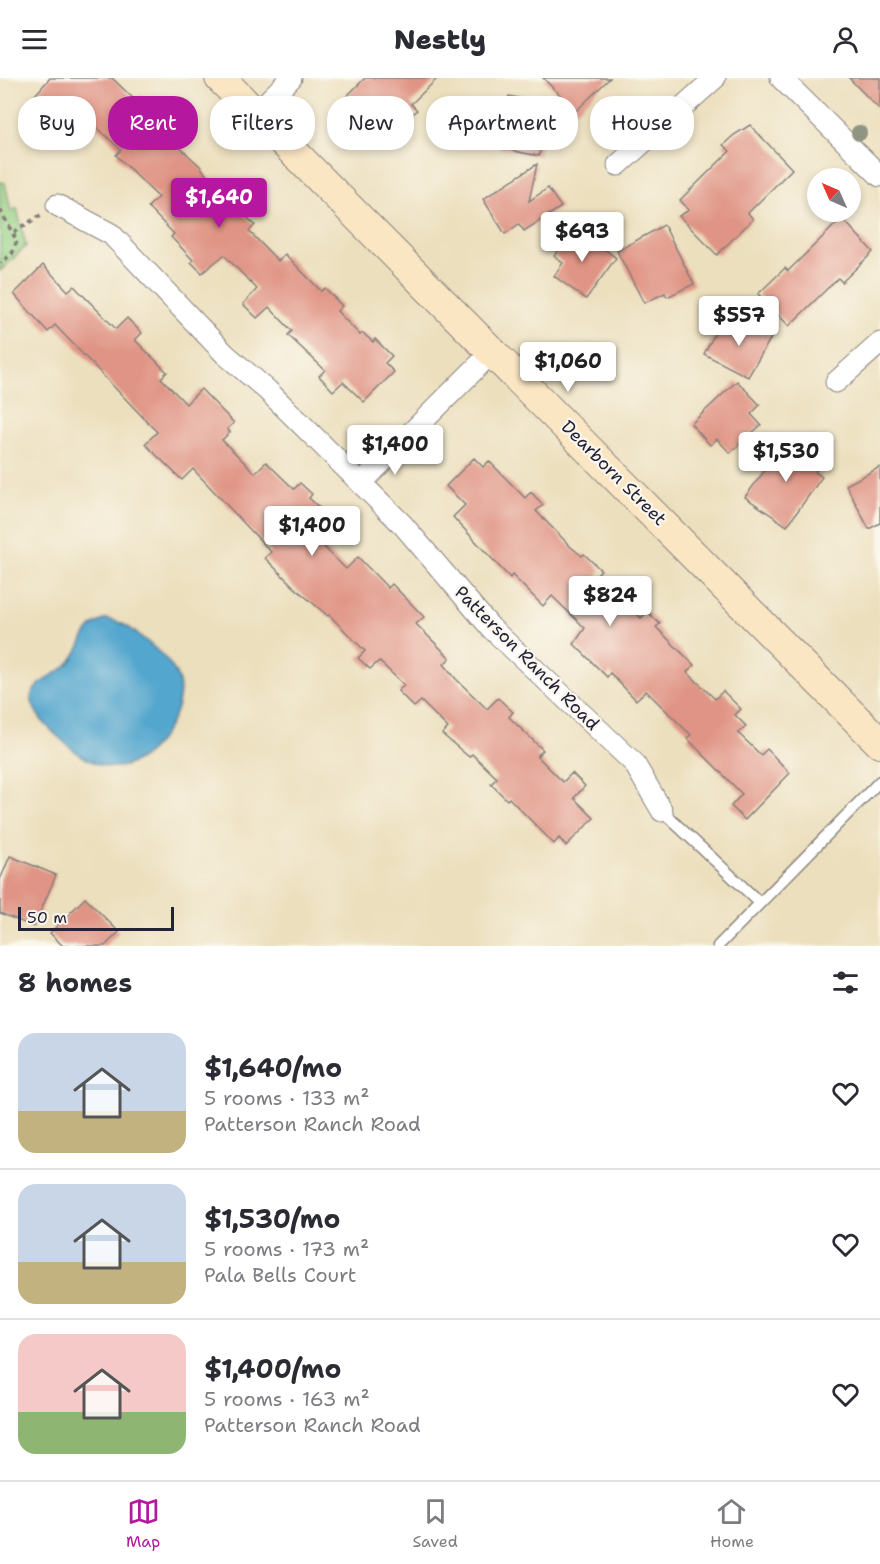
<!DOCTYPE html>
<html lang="en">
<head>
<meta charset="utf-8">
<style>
  :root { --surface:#fff; --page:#f2f2f3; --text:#2b2b33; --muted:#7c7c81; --line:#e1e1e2; --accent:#b5179e }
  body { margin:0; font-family:"Shantell Sans",sans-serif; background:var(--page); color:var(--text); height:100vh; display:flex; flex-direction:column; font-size:22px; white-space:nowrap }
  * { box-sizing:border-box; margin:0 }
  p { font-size:20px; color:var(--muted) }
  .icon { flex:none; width:33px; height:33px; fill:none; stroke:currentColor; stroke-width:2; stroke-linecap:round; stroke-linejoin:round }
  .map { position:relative; height:868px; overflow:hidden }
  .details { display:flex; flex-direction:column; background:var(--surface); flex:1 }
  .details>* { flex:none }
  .top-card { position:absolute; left:18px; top:18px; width:844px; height:54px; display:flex; gap:12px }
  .needle { width:39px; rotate:315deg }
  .controls { position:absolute; left:807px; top:90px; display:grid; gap:12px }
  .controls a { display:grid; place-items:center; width:54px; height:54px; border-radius:50%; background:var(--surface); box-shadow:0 3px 9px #0003; font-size:30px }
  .scale { position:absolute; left:18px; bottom:15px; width:156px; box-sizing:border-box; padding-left:6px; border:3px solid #22223b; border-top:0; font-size:16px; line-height:21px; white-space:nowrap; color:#22223b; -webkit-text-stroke:4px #fbf7ec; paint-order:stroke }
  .price { position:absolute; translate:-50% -51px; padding:0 14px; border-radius:6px; background:#fff; color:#222; font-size:20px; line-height:39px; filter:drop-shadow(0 2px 3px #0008) }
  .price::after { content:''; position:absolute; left:50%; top:36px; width:18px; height:14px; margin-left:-9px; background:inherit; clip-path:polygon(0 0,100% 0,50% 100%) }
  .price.current { background:var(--accent); color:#fff }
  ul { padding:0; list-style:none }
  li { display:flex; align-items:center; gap:18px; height:150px; padding:0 18px }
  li+li { border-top:2px solid var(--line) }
  li span { display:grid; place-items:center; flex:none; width:168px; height:120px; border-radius:18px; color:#555 }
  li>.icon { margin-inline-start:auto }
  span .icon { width:72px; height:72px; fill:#fffc; stroke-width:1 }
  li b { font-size:26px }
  h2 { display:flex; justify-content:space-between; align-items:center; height:72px; padding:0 18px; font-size:26px }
  .tag { padding:0 21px; border-radius:24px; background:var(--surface); box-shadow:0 3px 9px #0003; font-size:21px; line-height:54px }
  .tag.current { background:var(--accent); color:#fff }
  header { display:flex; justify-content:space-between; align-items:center; height:78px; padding:0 18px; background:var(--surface); font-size:27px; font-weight:800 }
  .tabs { display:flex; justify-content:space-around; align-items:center; height:84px; border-top:2px solid var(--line); background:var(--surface); font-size:16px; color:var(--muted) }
  .tabs a { display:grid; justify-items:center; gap:3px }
  .tabs .current { color:var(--accent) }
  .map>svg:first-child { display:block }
  .green { fill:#97d084; stroke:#5c7960; stroke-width:1.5 }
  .water { fill:#52a6ce; stroke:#3a6484; stroke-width:1.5 }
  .building { fill:#e09485 }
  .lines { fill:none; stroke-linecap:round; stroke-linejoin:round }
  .lane-casing { stroke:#87807c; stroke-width:13 }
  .street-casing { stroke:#87807c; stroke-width:23 }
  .secondary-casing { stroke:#87807c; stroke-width:32 }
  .path { stroke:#87807c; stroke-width:4; stroke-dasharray:4.5 4.5; stroke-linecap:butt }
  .lane { stroke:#fff; stroke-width:10 }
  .street { stroke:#fff; stroke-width:21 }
  .secondary { stroke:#fbe6c4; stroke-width:30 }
  .tree { fill:#909482 }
  .labels { text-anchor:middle; stroke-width:4.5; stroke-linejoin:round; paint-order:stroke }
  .street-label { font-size:18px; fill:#22223b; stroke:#fbf7ec }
</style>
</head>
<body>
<header><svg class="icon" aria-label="menu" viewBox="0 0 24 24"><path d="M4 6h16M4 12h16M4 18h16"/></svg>Nestly<svg class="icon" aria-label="person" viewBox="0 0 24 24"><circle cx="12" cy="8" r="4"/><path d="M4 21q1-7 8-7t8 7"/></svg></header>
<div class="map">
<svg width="880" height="868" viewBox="0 0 880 868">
  <rect width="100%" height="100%" fill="#fbf7ec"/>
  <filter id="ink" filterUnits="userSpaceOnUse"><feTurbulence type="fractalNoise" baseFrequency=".0167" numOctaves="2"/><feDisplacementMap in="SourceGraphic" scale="12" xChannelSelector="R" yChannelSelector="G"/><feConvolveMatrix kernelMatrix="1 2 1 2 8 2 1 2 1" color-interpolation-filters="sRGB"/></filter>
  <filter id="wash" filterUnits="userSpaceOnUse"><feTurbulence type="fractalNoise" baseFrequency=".008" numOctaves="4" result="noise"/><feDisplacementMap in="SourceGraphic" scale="24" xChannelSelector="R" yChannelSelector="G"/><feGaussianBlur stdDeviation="1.35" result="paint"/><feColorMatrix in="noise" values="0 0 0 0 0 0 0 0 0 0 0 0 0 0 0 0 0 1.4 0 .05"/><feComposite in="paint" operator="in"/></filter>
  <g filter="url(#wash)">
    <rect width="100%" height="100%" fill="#ecdfbd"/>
    <polygon class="green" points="0,104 5,105 11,133 17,130 26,168 0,193"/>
    <path class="water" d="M106,541C122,543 133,552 145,562C158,572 172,585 178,600C189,633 148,692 113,689C94,688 79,677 65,665C51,652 33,638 31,618C38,601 58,597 70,584C85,566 81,550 106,541Z"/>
    <g id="blocks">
      <g class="building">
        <polygon points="50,0 112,0 136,23 140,19 154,34 148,40 201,89 217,114 226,105 242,122 235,128 255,147 249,153 278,183 285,176 321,213 325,210 342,228 337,233 360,257 363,255 373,264 375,261 392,278 385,285 394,294 364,324 343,304 333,313 319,298 325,292 288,257 292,253 269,229 257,240 243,226 257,211 224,177 202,195 191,184 193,182 171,159 174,156 148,129 158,119 116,77 121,72 82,35 62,55 29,24"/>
        <polygon points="365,0 438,0 411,26 417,32 390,60 348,17"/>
        <polygon points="543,0 610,0 576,33"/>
        <polygon points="849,0 880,0 880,32"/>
        <polygon points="509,18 556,28 552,54 544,52 539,78 499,70"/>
        <polygon points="750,47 792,91 748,135 753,141 717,177 679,138 689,132 680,122 730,73 723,67 734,57"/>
        <polygon points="537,86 529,123 548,110 561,129 524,153 519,146 505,156 483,121"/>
        <polygon points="842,140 873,174 842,204 838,200 789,248 758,216 785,190 788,193"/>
        <polygon points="664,147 694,206 667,219 665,215 644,225 617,173"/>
        <polygon points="576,149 616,180 586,221 554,198 563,185 554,178"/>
        <polygon points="43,187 68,213 74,208 116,251 127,240 142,255 135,262 167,294 161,300 186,326 201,311 234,345 227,351 230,354 222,362 255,395 266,384 294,411 300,405 312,416 309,420 331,441 313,458 346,491 358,479 388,510 392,506 424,539 416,546 450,580 444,586 456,601 487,631 498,620 513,634 509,639 543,672 537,678 563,704 572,695 585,708 574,720 594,740 566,768 559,760 554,766 509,720 507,722 491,706 497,700 472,676 469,679 442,656 448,650 421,623 414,629 398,613 404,607 379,583 370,591 358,580 365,573 329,537 328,538 295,510 265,480 271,474 193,391 182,402 145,366 157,354 55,247 48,254 14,216"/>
        <polygon points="740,241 772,258 748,299 704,276 719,248 731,254"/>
        <polygon points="737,303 760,327 751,336 761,347 730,375 717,361 710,367 691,346"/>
        <polygon points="788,361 820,387 815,394 822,399 787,448 745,419"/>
        <polygon points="474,380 483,389 489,383 525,420 531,414 543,427 536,433 571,469 582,478 584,476 601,492 597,496 641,540 648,534 660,546 656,549 694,587 687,594 715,621 723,613 741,631 735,637 746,648 738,655 761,677 767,671 790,695 745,742 731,728 742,716 687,660 691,657 646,613 636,622 610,595 607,599 574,566 585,550 552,518 543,528 512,497 510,500 453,439 465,427 446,408"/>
        <polygon points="880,389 880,445 869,451 846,407"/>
        <polygon points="10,778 56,797 34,849 0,835 0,802"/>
        <polygon points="85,820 119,854 105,868 63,868 50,855"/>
      </g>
    </g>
  </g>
  <g filter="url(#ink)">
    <use href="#blocks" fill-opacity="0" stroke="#87807c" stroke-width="1.5"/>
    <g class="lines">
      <defs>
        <g id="lane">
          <polyline points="662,733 760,825"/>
          <polyline points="718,868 880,703"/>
        </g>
        <g id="street">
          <polyline points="781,0 880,98"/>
          <polyline points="255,36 291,0"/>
          <polyline points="618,87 715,0"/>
          <polyline points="57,127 111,156 225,276 267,312 403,447 491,550 634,685 662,733"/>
          <polyline points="836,304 880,265"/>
          <polyline points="361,405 493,273"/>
        </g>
        <polyline id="secondary" points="220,0 880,665"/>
      </defs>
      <use href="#lane" class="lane-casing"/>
      <use href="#street" class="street-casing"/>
      <use href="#secondary" class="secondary-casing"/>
      <g class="path">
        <polyline points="0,132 17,163 12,176 0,185"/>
        <polyline points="14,154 41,137"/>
      </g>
      <use href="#lane" class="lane"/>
      <use href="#street" class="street"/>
      <use href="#secondary" class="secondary"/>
    </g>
    <circle class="tree" cx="859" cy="55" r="8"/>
  </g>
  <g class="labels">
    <g class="street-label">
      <text transform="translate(614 395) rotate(45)" y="6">Dearborn Street</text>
      <text transform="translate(527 580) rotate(45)" y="6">Patterson Ranch Road</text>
    </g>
  </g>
</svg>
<div class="controls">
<a><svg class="needle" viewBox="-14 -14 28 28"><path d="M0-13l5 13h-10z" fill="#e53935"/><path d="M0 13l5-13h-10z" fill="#7c7c81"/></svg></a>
</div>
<div class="scale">50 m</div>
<b class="price current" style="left:219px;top:151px">$1,640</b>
<b class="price" style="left:582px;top:185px">$693</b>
<b class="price" style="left:739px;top:269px">$557</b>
<b class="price" style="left:568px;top:315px">$1,060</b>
<b class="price" style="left:395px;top:398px">$1,400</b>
<b class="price" style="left:786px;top:405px">$1,530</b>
<b class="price" style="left:312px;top:479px">$1,400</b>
<b class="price" style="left:610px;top:549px">$824</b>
<div class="top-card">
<a class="tag">Buy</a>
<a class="tag current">Rent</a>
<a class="tag">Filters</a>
<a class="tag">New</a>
<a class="tag">Apartment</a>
<a class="tag">House</a>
</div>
</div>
<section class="details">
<h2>8 homes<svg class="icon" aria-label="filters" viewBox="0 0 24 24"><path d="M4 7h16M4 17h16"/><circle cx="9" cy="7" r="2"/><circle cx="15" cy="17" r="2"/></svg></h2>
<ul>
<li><span style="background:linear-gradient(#c9d6e8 65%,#c2b280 0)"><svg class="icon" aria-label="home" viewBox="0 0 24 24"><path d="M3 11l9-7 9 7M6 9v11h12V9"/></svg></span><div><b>$1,640/mo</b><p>5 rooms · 133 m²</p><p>Patterson Ranch Road</p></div><svg class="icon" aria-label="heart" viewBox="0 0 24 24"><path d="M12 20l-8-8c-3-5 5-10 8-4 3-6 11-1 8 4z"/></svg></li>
<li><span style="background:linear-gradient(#c9d6e8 65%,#c2b280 0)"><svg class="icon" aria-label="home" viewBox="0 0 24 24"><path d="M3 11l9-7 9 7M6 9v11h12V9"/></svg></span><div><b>$1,530/mo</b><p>5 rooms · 173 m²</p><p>Pala Bells Court</p></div><svg class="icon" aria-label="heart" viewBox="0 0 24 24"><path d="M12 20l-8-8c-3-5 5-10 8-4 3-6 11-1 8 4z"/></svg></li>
<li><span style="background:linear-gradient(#f6c9c9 65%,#8fb573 0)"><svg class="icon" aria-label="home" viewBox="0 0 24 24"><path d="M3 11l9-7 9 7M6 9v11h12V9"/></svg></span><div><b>$1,400/mo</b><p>5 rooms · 163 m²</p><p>Patterson Ranch Road</p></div><svg class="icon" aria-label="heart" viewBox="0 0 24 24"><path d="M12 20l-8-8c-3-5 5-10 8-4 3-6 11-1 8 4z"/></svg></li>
</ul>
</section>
<nav class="tabs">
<a class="current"><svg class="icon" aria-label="map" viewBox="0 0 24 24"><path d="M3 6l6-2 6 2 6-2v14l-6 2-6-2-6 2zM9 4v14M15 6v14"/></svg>Map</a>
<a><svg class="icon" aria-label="saved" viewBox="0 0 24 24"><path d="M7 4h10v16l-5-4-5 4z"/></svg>Saved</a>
<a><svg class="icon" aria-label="home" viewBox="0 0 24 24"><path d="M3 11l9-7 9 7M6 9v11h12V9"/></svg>Home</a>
</nav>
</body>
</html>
